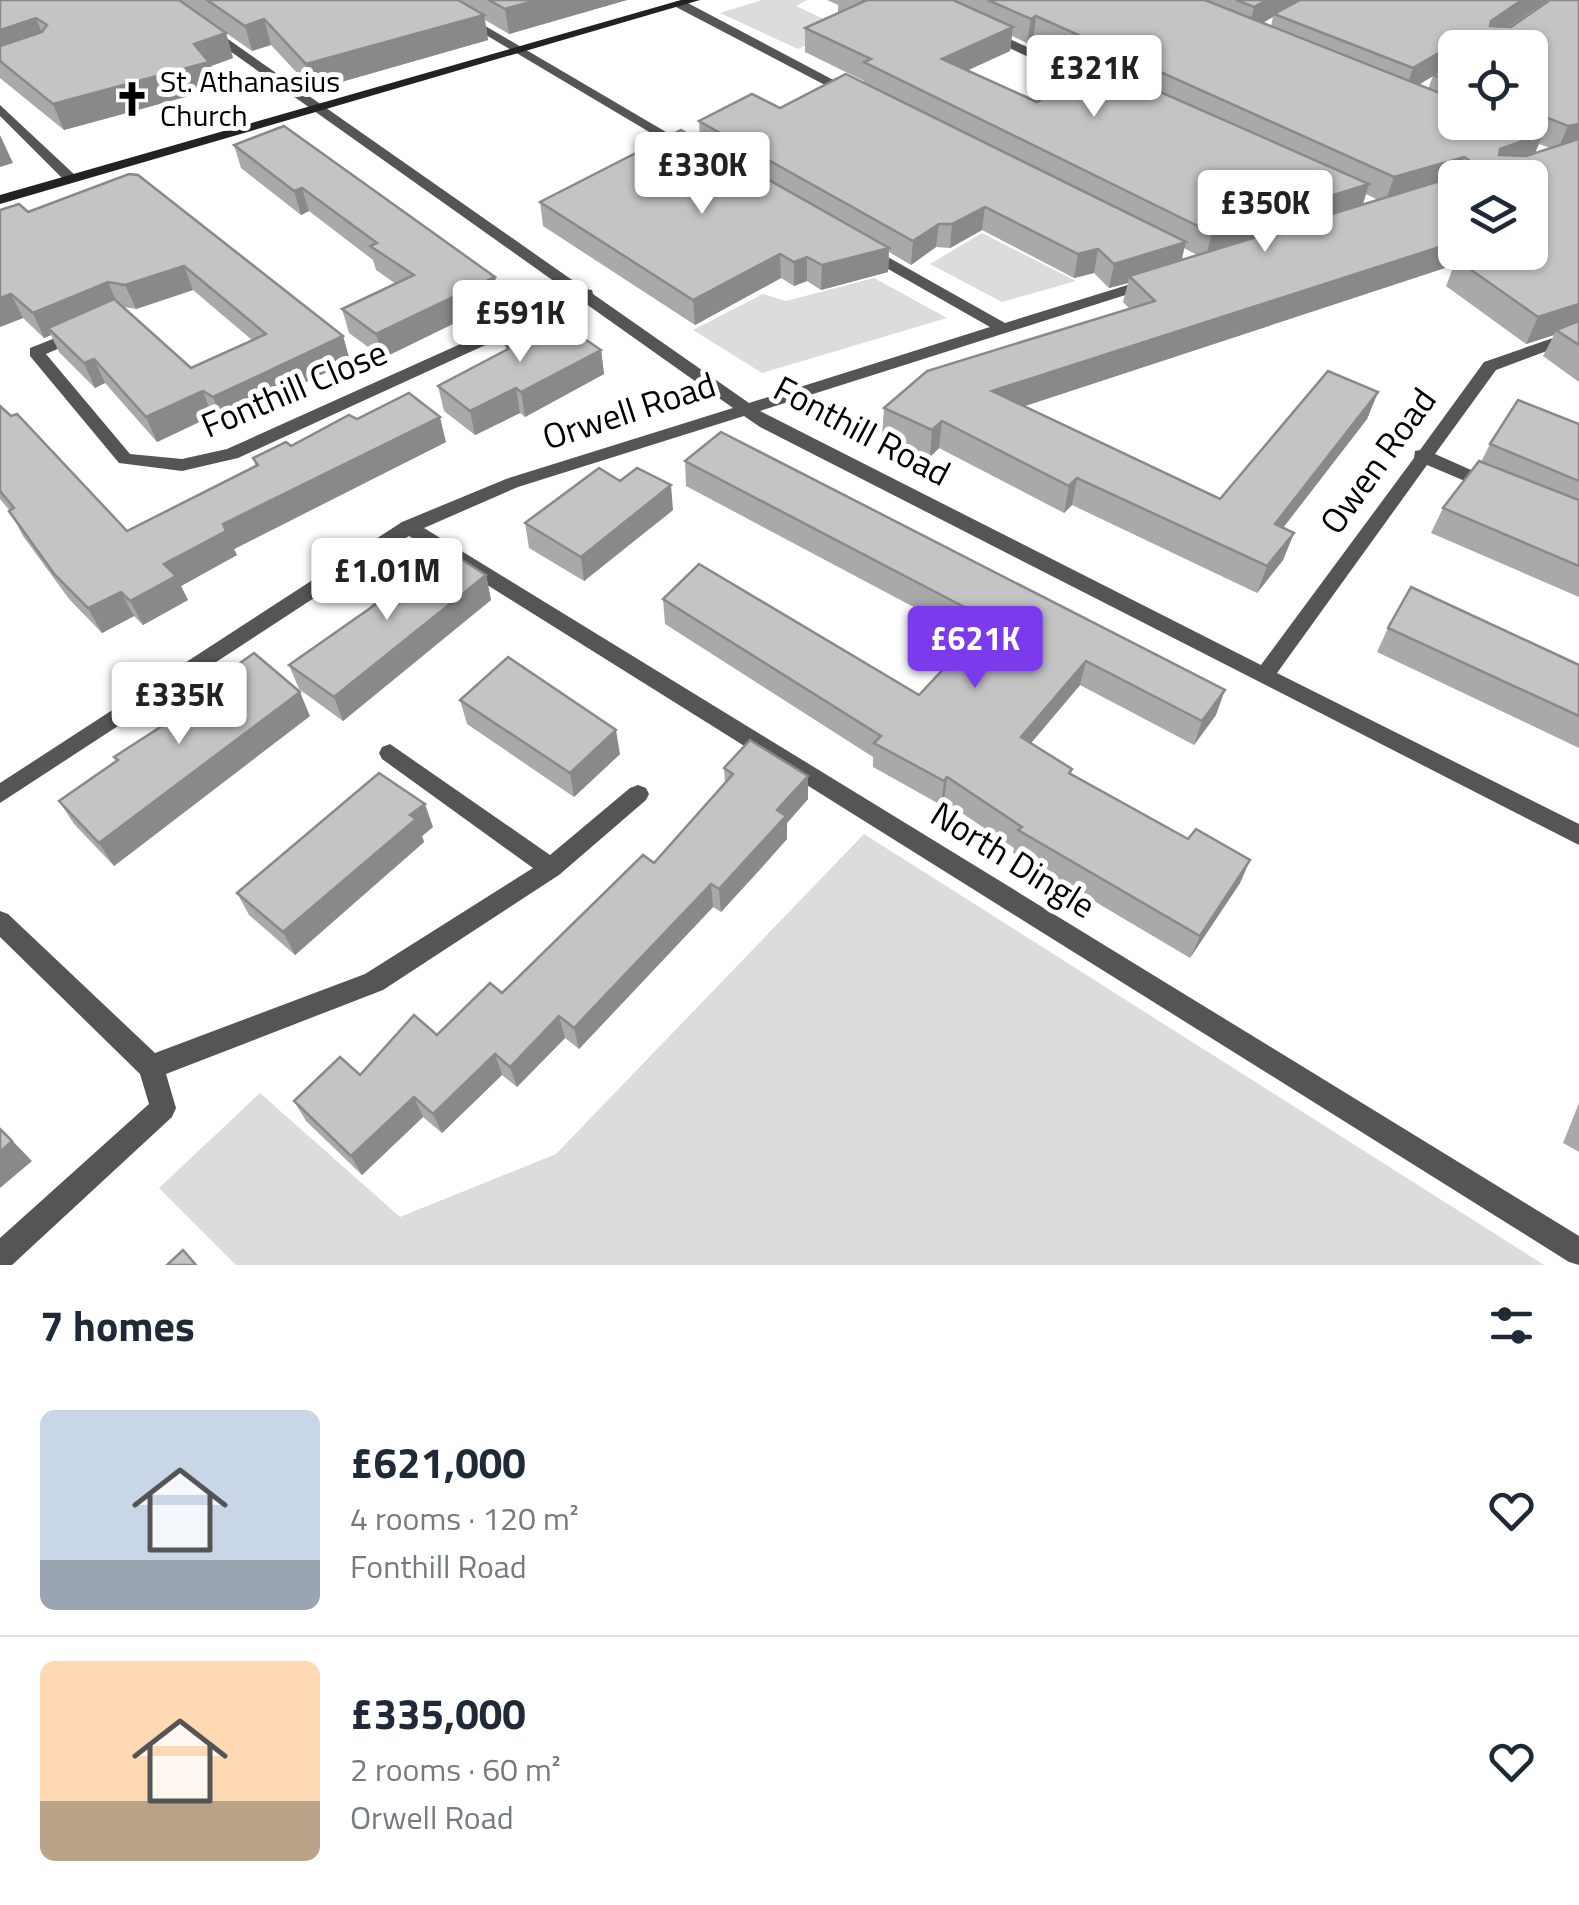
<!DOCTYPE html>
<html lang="en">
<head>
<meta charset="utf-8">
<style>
  :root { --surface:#fff; --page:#f2f2f3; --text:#1f2937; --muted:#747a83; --line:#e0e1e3; --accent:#7c3aed }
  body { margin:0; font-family:"Titillium Web",sans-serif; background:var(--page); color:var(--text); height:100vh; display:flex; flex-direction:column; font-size:38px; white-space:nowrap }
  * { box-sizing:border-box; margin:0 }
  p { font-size:32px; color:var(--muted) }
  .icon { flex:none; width:55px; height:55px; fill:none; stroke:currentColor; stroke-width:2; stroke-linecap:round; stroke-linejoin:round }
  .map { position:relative; height:1265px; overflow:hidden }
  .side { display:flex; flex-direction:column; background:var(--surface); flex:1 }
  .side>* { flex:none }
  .fabs { position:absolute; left:1438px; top:30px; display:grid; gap:20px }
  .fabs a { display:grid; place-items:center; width:110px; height:110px; border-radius:15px; background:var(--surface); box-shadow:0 2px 8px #0004; font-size:50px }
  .price { position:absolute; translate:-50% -85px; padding:0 22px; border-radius:10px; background:#fff; color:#222; font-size:32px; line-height:65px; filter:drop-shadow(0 2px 5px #0008) }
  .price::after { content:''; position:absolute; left:50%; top:60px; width:30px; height:22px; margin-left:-15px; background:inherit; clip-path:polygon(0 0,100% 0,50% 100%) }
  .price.active { background:var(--accent); color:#fff }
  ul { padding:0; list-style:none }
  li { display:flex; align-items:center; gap:30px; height:250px; padding:0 40px }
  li+li { border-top:2px solid var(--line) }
  li span { display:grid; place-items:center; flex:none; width:280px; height:200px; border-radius:15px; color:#555 }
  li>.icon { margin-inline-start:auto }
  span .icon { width:120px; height:120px; fill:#fffc; stroke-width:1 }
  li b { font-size:42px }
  h2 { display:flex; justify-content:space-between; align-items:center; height:120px; padding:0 40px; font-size:42px }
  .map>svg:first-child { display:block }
  .green { fill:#dcdcdc }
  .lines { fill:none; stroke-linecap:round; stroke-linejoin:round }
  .street { fill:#555; fill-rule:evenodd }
  .secondary { fill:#222; fill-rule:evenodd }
  .wall { fill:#a9a9a9; fill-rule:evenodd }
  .shaded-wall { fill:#898989 }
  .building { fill:#c4c4c4; stroke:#898989; stroke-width:2.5 }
  .labels { text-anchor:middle; stroke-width:10; stroke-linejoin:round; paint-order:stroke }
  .far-poi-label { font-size:30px; fill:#000; stroke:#fff; text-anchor:start }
  .street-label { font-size:35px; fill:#000; stroke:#fff }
</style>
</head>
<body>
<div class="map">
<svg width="1579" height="1265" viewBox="0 0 1579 1265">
  <rect width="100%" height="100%" fill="#fff"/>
  <g class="green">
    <polygon points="762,0 807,0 796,6 845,29 798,49 720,13"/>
    <polygon points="982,233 1076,281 1002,302 930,264"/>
    <polygon points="874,278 947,318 762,373 693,330 763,294 786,301"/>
    <polygon points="864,834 1544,1265 236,1265 159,1188 260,1093 400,1217 556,1154"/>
  </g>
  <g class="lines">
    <g class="street">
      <polygon points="158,0 172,0 585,289 592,290 593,294 749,403 990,327 860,253 860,247 870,247 1005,323 1147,279 1157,279 1157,285 760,411 1261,665 1414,458 1415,451 1420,450 1484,362 1579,329 1579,339 1496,370 1435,454 1496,481 1499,485 1496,489 1484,489 1427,465 1277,673 1579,824 1579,845 760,427 744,416 518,487 424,528 1579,1236 1579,1265 1569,1262 409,536 0,803 0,783 402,522 506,479 733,408 582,301 238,458 182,471 119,463 30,356 30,348 73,331 85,331 85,337 46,354 130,454 182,459 227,449 572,294"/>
      <polygon points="427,0 441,0 695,149 683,152"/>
      <polygon points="676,1 684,1 858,93 846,96 676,7"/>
      <polygon points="989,30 1109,83 1110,86 1099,89 985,37 983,34"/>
      <polygon points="0,105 76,176 76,182 66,182 0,116"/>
      <polygon points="390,744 550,855 630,788 638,785 646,788 649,794 646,800 559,875 383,990 166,1074 176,1108 172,1117 12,1265 0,1265 0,1238 149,1104 140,1074 0,937 0,911 8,914 155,1053 365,974 533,868 382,759 379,753 382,747"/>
    </g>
    <polygon class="secondary" points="681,0 700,0 0,204 0,195"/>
  </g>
  <g class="wall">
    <polygon points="0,0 627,0 509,34 485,20 488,40 313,90 271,45 252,51 226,33 233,58 211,66 218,88 64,130 0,78"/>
    <path d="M827,0H1548L1509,27L1579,0V382L1543,356L1554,335L1526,344L1446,286L1454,265L1024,406L1220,499L1378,392L1367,419L1283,528L1294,533L1283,560L1257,593L1072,505L1064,513L939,448L930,457L882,435L884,408L1130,309L1123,302L1128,283L1109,288L1094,273L1074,278L982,230L950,248L936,247L911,265L889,252L888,272L821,290L807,281L794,286L781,278L695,325L543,226L540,202L700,140L699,121L780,108L864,83V81L805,52V28L838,13V5ZM1273,17L1271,26L1263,23ZM1012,36L1027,43L1033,40L1094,68L1037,102L968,70L1010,51ZM1455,48H1530V122H1455ZM1433,76L1428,89L1418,85ZM1539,144L1550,148L1535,153ZM1366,194L1378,200L1363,204ZM1184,248L1197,255L1182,260Z"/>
    <polygon points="234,145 495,277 500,301 383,358 349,333 342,309 396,284 376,270 373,260 309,211 301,215 241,168"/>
    <path d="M129,174L343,336L350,361L222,422L212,416L157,442L105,383L95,388L59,352L51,335L44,338L23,318L0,327L28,212ZM193,290L252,340L191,368L124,307L136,309Z"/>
    <polygon points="506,345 601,350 604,374 525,417 520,413 475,435 444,411 438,386 506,350"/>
    <polygon points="0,406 127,531 256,467 253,458 291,446 357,419 446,442 234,549 237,555 181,586 188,600 143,625 134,616 102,633 69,599 23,536 10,511 0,499"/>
    <polygon points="1579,424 1579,597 1431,533 1443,508 1481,462 1490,444"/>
    <polygon points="685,461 1216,715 1194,745 1080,685 1031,743 1072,769 1071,774 1188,839 1250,860 1240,883 1190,958 1013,853 1014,848 944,801 941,805 873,767 873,757 665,624 663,599 919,695 972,638 686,486"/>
    <polygon points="620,481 673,510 584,581 529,548 525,523"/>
    <polygon points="486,575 491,600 343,721 299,689 289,665"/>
    <polygon points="1388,628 1579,665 1579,748 1377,652"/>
    <polygon points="460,700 620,754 574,797 467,724"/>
    <polygon points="187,701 310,716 114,866 74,824 59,801 116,761 114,757 190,708"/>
    <polygon points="724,768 808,799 787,823 787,839 758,872 721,912 713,907 579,1049 565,1038 517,1087 502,1075 442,1133 423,1117 362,1175 306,1121 294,1101 360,1075 437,1035 502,993 654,863 725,783"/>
    <polygon points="433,827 422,836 424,842 295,955 249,915 237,893"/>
    <polygon points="1579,1103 1579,1152 1563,1143"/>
  </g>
  <g class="shaded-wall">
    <polygon points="537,0 627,0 509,34 505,9"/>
    <polygon points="1267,0 1306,0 1274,14 1273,17 1248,31 1254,7"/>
    <polygon points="1522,0 1548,0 1482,45 1491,21"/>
    <polygon points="484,15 488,40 313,90 306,64"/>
    <polygon points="1036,16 1033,40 1027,43 1031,19"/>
    <polygon points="36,18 46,43 0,59 0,30"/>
    <polygon points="264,19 271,45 252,51 245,26"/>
    <polygon points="1013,27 1010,51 940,83 942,59"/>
    <polygon points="226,33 233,58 211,66 218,88 64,130 53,104 194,44"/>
    <polygon points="1464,38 1461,48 1455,48 1455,63 1405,93 1413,68"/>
    <polygon points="1579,124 1579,146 1557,151 1568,126"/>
    <polygon points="1543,134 1532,160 1490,174 1500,149"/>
    <polygon points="0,135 13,163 0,167"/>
    <polygon points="1464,157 1456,178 1385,203 1394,177"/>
    <polygon points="1369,184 1361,210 1205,259 1212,233"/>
    <polygon points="302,188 309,211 301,215 294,191"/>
    <polygon points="985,207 982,230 950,248 952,224"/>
    <polygon points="939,224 936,247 911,265 913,241"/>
    <polygon points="1186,242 1180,266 1129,276 1128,283 1109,288 1114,264"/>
    <polygon points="1455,242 1455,252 1469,252 1457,260 1454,265 989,418 992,391"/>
    <polygon points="889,248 888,272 821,290 822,265"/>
    <polygon points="1098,249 1094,273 1074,278 1078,254"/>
    <polygon points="780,254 781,278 695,325 693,300"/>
    <polygon points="807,257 807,281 794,286 794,262"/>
    <polygon points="184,266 193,290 136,309 125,285"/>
    <polygon points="495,277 500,301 383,358 376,334"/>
    <polygon points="108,282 119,307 48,328 51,335 44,338 33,313"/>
    <polygon points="11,294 23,318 0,327 0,298"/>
    <polygon points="1579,304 1579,327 1556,330 1554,335 1526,344 1538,317"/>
    <polygon points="343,336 350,361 222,422 213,397"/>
    <polygon points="601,350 604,374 525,417 521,392"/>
    <polygon points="94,359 105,383 95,388 84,363"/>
    <polygon points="516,388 520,413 475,435 470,411"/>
    <polygon points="203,391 212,416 157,442 146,417"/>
    <polygon points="1378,392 1367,419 1265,551 1275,524"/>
    <polygon points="440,417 446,442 234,549 237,555 181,586 188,600 143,625 130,601 164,564 223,524"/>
    <polygon points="942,421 939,448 930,457 932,430"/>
    <polygon points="1077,478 1072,505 1064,513 1069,486"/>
    <polygon points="671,485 673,510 584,581 581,557"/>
    <polygon points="1294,533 1283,560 1257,593 1267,566"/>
    <polygon points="486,575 491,600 343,721 334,697"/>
    <polygon points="121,592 134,616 102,633 88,608"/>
    <polygon points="1086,661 1080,685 1016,761 1021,737"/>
    <polygon points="1225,690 1216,715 1194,745 1202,721"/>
    <polygon points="300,692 310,716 114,866 99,843"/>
    <polygon points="616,730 620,754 574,797 570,773"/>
    <polygon points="808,776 808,799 787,823 787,839 721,912 719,889 777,810"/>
    <polygon points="947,777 944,801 941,805 944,781"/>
    <polygon points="425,804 433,827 422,836 424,842 295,955 283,932 410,815"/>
    <polygon points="1250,860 1240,883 1190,958 1200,936"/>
    <polygon points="711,884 713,907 579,1049 574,1028"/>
    <polygon points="559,1016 565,1038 517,1087 510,1067"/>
    <polygon points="495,1054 502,1075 442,1133 433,1114"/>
    <polygon points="414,1097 423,1117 362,1175 351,1156"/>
    <polygon points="0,1128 32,1161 0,1188"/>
  </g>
  <g class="building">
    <polygon points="0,0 179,0 226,33 194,44 209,62 53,104 0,61 0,46 42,32 47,25 36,18 0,30"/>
    <polygon points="207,0 458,0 484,15 306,64 264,19 245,26"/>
    <polygon points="489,0 537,0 505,9"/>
    <polygon points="862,0 953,0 1013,27 942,59 1037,102 1099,65 1369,184 1212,233 864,62 871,59 805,28 865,1"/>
    <polygon points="988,0 1205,0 1455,99 1455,122 1513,122 1543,134 1500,149 1499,155 1526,156 1579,139 1579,304 1538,317 1457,260 1462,252 1530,252 1530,178 1455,178 1455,242 992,391 1220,499 1328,371 1378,392 1275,524 1294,533 1267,566 1077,478 1069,486 942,421 932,430 884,408 927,371 1155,301 1129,276 1466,173 1469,160 1464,157 1394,177 1036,16 1031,19"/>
    <polygon points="1236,0 1267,0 1254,7"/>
    <polygon points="1300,0 1522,0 1491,21 1490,26 1511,27 1550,0 1579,0 1579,124 1568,126 1530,111 1530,48 1465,48 1464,38 1413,68 1274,14"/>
    <polygon points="1455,62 1455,84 1433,75"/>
    <polygon points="846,74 1186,242 1114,264 1098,249 1078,254 985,207 952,224 939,224 913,241 699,121 752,94 780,108"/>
    <polygon points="284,126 495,277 376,334 342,309 414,275 370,246 377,243 302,188 294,191 234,145"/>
    <polygon points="681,130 889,248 822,265 807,257 794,262 780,254 693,300 540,202"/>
    <polygon points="129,174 138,175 343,336 213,397 203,391 146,417 94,359 84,363 48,328 114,299 191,368 266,334 184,266 125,285 108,282 33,313 11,294 0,298 0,210 19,204 28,212"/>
    <polygon points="557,320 601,350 521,392 516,388 470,411 438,386 508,349 506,345"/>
    <polygon points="1579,321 1579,345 1556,330"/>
    <polygon points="409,393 440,417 223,524 226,531 164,564 176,576 130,601 121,592 88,608 55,575 9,511 14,508 0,491 0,406 11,416 17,414 127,531 258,465 253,458 286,442 291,446 349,415 357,419"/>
    <polygon points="1518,400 1579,424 1579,481 1490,444"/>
    <polygon points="721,432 1225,690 1202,721 1086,661 1021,737 1072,769 1069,773 1188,839 1196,829 1250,860 1200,936 1018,830 1022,827 947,777 944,781 874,743 881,736 663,599 699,564 919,695 989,620 685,461"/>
    <polygon points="1479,461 1579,500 1579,566 1443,508"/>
    <polygon points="599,468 620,481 637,468 671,485 581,557 525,523"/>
    <polygon points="445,549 486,575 334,697 289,665 369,609"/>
    <polygon points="1411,587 1579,665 1579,716 1388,628"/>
    <polygon points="254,653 300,692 99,843 59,801 118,760 114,757 193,706 187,701"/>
    <polygon points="508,657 616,730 570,773 460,700"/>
    <polygon points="750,740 808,776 777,810 786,816 719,889 711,884 574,1028 559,1016 510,1067 495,1054 433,1114 414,1097 351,1156 294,1101 340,1057 360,1075 414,1015 437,1035 490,983 502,993 643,855 654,863 733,774 724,768"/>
    <polygon points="379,773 425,804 410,815 416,819 283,932 237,893"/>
    <polygon points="0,1129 12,1141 0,1152"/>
    <polygon points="183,1250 196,1265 167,1265"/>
  </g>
  <defs>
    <symbol id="church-bare" viewBox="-9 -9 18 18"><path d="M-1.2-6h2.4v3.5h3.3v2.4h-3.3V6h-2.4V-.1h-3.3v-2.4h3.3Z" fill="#000" stroke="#fff" stroke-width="2.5" paint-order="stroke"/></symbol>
  </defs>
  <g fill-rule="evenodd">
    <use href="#church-bare" x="107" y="74" width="50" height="50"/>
  </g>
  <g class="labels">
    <g class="far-poi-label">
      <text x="160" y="92">St. Athanasius<tspan x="160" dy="34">Church</tspan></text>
    </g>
    <g class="street-label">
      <text transform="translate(294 389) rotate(-23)" y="12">Fonthill Close</text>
      <text transform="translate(629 411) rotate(-18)" y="12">Orwell Road</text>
      <text transform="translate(862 431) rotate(28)" y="12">Fonthill Road</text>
      <text transform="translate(1378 461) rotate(-54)" y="12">Owen Road</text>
      <text transform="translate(1013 860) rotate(32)" y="12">North Dingle</text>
    </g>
  </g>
</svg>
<div class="fabs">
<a><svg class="icon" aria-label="locate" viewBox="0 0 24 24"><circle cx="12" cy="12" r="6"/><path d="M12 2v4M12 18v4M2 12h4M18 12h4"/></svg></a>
<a><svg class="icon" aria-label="layers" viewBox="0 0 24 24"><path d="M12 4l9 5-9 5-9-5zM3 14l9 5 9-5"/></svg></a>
</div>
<b class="price" style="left:1094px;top:120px">£321K</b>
<b class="price" style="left:702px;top:217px">£330K</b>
<b class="price" style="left:1265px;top:255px">£350K</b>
<b class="price" style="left:520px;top:365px">£591K</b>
<b class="price" style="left:387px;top:623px">£1.01M</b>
<b class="price active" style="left:975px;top:691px">£621K</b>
<b class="price" style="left:179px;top:747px">£335K</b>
</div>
<section class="side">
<h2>7 homes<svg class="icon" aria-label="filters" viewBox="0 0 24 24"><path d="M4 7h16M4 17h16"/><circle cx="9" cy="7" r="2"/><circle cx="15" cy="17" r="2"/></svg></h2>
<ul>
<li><span style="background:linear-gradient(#c9d6e8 75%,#9aa5b1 0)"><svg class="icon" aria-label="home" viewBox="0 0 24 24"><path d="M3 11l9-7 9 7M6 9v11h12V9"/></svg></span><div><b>£621,000</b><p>4 rooms · 120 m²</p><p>Fonthill Road</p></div><svg class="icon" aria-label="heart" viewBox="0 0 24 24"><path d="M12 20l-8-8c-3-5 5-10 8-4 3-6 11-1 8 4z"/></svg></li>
<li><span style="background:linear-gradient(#ffd9b3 70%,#b9a48a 0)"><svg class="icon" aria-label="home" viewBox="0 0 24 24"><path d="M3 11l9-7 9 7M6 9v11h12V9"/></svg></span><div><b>£335,000</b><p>2 rooms · 60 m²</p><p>Orwell Road</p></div><svg class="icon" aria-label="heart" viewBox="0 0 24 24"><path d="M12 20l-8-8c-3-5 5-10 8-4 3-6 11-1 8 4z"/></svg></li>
</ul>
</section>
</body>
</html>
